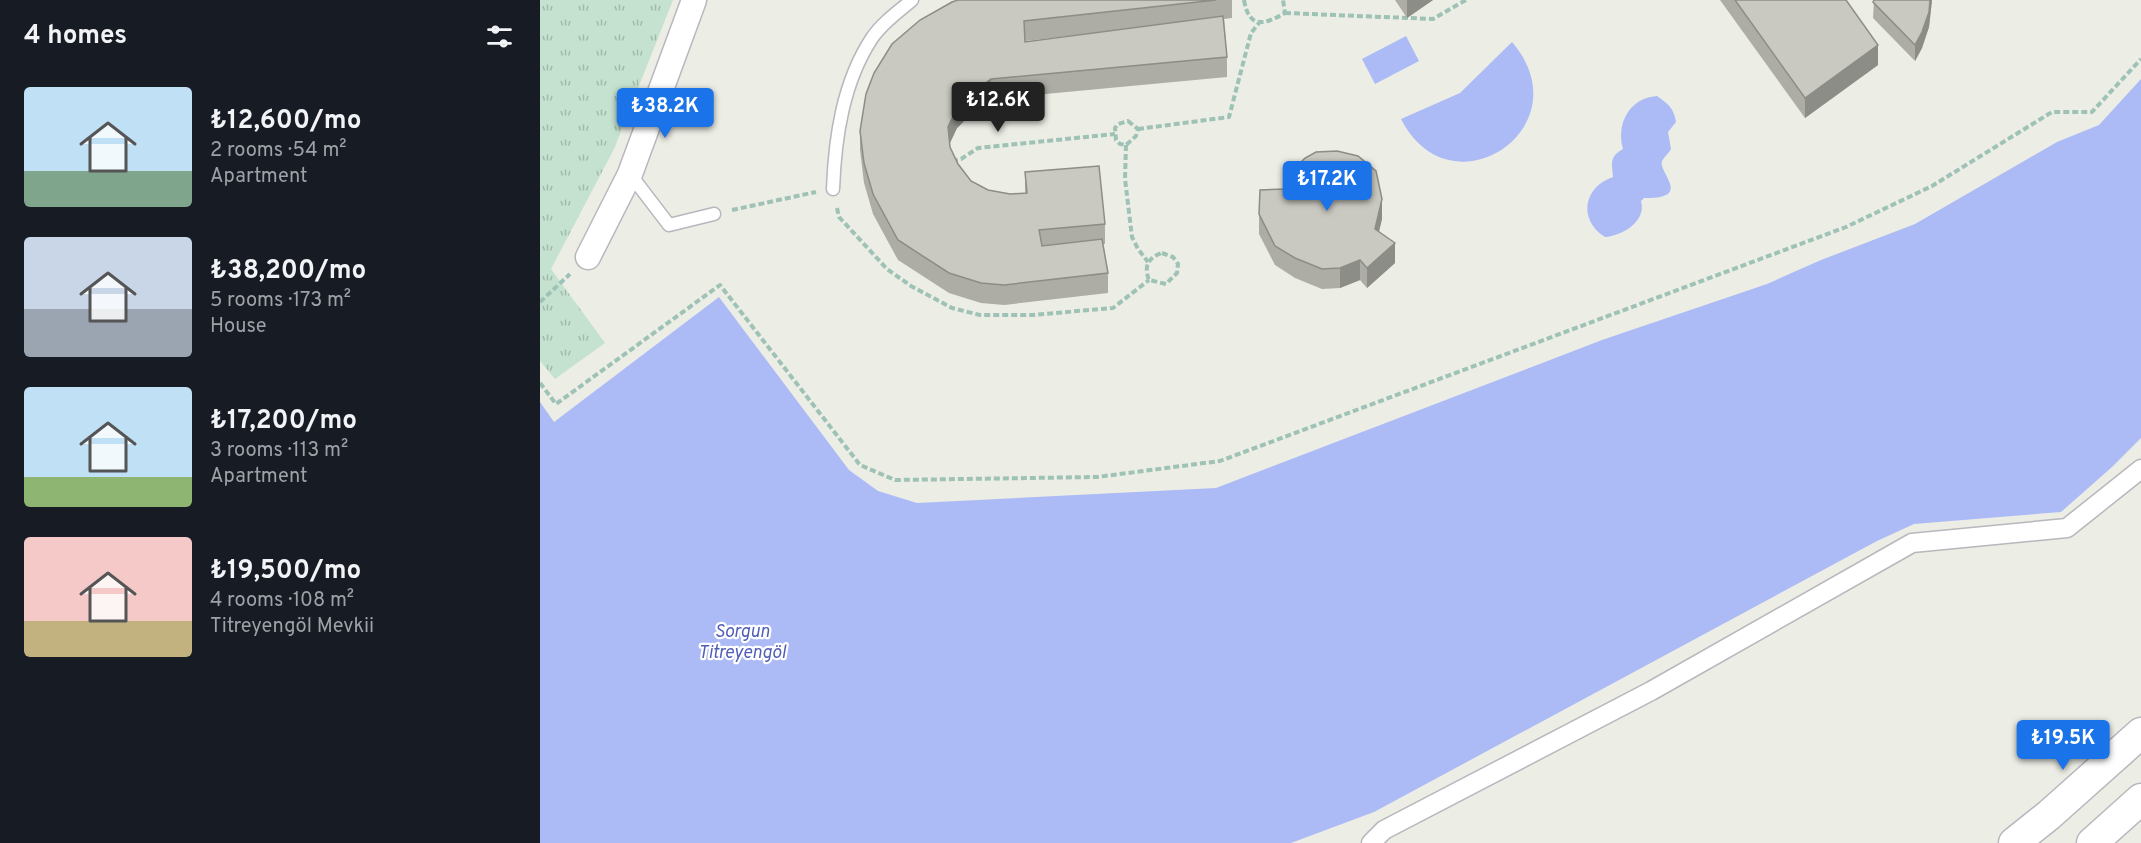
<!DOCTYPE html>
<html lang="en">
<head>
<meta charset="utf-8">
<style>
  :root { --surface:#171b24; --page:#242831; --text:#f1f3f6; --muted:#9ea1a6; --accent:#1a73e8 }
  body { margin:0; font-family:Overpass,sans-serif; background:var(--page); color:var(--text); height:100vh; display:flex; flex-direction:column; font-size:22px; white-space:nowrap }
  * { box-sizing:border-box; margin:0 }
  p { font-size:20px; color:var(--muted) }
  .icon { flex:none; width:33px; height:33px; fill:none; stroke:currentColor; stroke-width:2; stroke-linecap:round; stroke-linejoin:round }
  .map { position:relative; flex:1; overflow:hidden }
  .drawer { display:flex; flex-direction:column; background:var(--surface); width:540px }
  .drawer>* { flex:none }
  .price { position:absolute; translate:-50% -51px; padding:0 14px; border-radius:6px; background:var(--accent); color:#fff; font-size:20px; line-height:39px; filter:drop-shadow(0 2px 3px #0008) }
  .price::after { content:''; position:absolute; left:50%; top:36px; width:18px; height:14px; margin-left:-9px; background:inherit; clip-path:polygon(0 0,100% 0,50% 100%) }
  .price.active { background:#222; color:#fff }
  ul { padding:0; list-style:none }
  li { display:flex; align-items:center; gap:18px; height:150px; padding:0 24px }
  li span { display:grid; place-items:center; flex:none; width:168px; height:120px; border-radius:6px; color:#555 }
  li>.icon { margin-inline-start:auto }
  span .icon { width:72px; height:72px; fill:#fffc; stroke-width:1 }
  li b { font-size:26px }
  h2 { display:flex; justify-content:space-between; align-items:center; height:72px; padding:0 24px; font-size:26px }
  main { display:flex; flex:1; min-height:0 }
  .map>svg:first-child { display:block }
  .grass { fill:url(#grass-tufts) }
  .water { fill:#acbbf6 }
  .lines { fill:none; stroke-linecap:round; stroke-linejoin:round }
  .service-casing { stroke:#b7b7bd; stroke-width:15 }
  .pedestrian-casing { stroke:#b7b7bd; stroke-width:21 }
  .minor-casing { stroke:#b7b7bd; stroke-width:27 }
  .tertiary-casing { stroke:#b7b7bd; stroke-width:33 }
  .path { stroke:#9ec2b6; stroke-width:4; stroke-dasharray:6 3; stroke-linecap:butt }
  .service { stroke:#fff; stroke-width:12 }
  .pedestrian { stroke:#fff; stroke-width:18 }
  .minor { stroke:#fff; stroke-width:24 }
  .tertiary { stroke:#fff; stroke-width:30 }
  .wall { fill:#adada6; fill-rule:evenodd }
  .shaded-wall { fill:#8d8d87 }
  .building { fill:#c9c9c1; stroke:#8d8d87; stroke-width:1.5 }
  .labels { text-anchor:middle; stroke-width:4.5; stroke-linejoin:round; paint-order:stroke }
  .water-label { font-size:18px; font-style:italic; fill:#515eb7; stroke:#fff }
</style>
</head>
<body>
<main>
<section class="drawer">
<h2>4 homes<svg class="icon" aria-label="filters" viewBox="0 0 24 24"><path d="M4 7h16M4 17h16"/><circle cx="9" cy="7" r="2"/><circle cx="15" cy="17" r="2"/></svg></h2>
<ul>
<li><span style="background:linear-gradient(#bfe0f5 70%,#7fa58c 0)"><svg class="icon" aria-label="home" viewBox="0 0 24 24"><path d="M3 11l9-7 9 7M6 9v11h12V9"/></svg></span><div><b>₺12,600/mo</b><p>2 rooms · 54 m²</p><p>Apartment</p></div></li>
<li><span style="background:linear-gradient(#c9d6e8 60%,#9aa5b1 0)"><svg class="icon" aria-label="home" viewBox="0 0 24 24"><path d="M3 11l9-7 9 7M6 9v11h12V9"/></svg></span><div><b>₺38,200/mo</b><p>5 rooms · 173 m²</p><p>House</p></div></li>
<li><span style="background:linear-gradient(#bfe0f5 75%,#8fb573 0)"><svg class="icon" aria-label="home" viewBox="0 0 24 24"><path d="M3 11l9-7 9 7M6 9v11h12V9"/></svg></span><div><b>₺17,200/mo</b><p>3 rooms · 113 m²</p><p>Apartment</p></div></li>
<li><span style="background:linear-gradient(#f6c9c9 70%,#c2b280 0)"><svg class="icon" aria-label="home" viewBox="0 0 24 24"><path d="M3 11l9-7 9 7M6 9v11h12V9"/></svg></span><div><b>₺19,500/mo</b><p>4 rooms · 108 m²</p><p>Titreyengöl Mevkii</p></div></li>
</ul>
</section>
<div class="map">
<svg width="1601" height="843" viewBox="0 0 1601 843">
  <defs>
    <pattern id="grass-tufts" width="24" height="20" patternUnits="userSpaceOnUse" patternTransform="scale(1.5)"><rect width="24" height="20" fill="#c4e2cf"/><path d="M3 7l-1-3M5 7V3M7 7l1-3M15 17l-1-3M17 17v-4M19 17l1-3" fill="none" stroke="#a2baac"/></pattern>
  </defs>
  <rect width="100%" height="100%" fill="#ecede5"/>
  <polygon class="grass" points="0,0 133,0 74,149 11,269 65,343 15,379 0,361"/>
  <g class="water">
    <polygon points="866,36 879,61 835,84 822,59"/>
    <path d="M972,42C1045,127 911,217 861,119L920,93Z"/>
    <polygon points="1601,79 1601,438 1572,467 1521,512 1374,524 1337,541 834,812 751,843 0,843 0,402 14,422 179,297 309,470 338,491 377,503 676,488 1062,340 1227,284 1281,260 1375,224 1517,142 1559,125"/>
    <path d="M1117,96C1128,104 1134,108 1136,122L1128,132L1131,149C1129,153 1124,157 1122,161C1118,173 1154,199 1104,198L1101,201C1107,221 1082,236 1065,237C1038,220 1043,187 1073,177C1072,163 1069,157 1083,149C1076,124 1089,98 1117,96Z"/>
  </g>
  <g class="lines">
    <defs>
      <g id="service">
        <polyline points="90,174 129,225 174,214"/>
        <path d="M293,189C295,137 303,82 332,38C342,23 358,12 372,0"/>
      </g>
      <polyline id="pedestrian" points="831,843 844,830 1111,691 1372,543 1527,528 1601,469"/>
      <polyline id="minor" points="48,257 90,174 154,0"/>
      <g id="tertiary">
        <polyline points="1474,843 1509,815 1601,733"/>
        <polyline points="1552,843 1601,799"/>
      </g>
    </defs>
    <use href="#service" class="service-casing"/>
    <use href="#pedestrian" class="pedestrian-casing"/>
    <use href="#minor" class="minor-casing"/>
    <use href="#tertiary" class="tertiary-casing"/>
    <g class="path">
      <path d="M704,0C709,29 724,25 745,13L743,0"/>
      <polyline points="745,13 893,19 926,0"/>
      <polygon points="588,121 598,129 596,136 586,145 580,144 576,140 575,128 578,124"/>
      <polyline points="598,129 689,117 711,33 719,23"/>
      <polyline points="586,145 585,179 592,237 598,249 608,262"/>
      <polyline points="412,161 421,159 438,148 575,134"/>
      <polyline points="297,208 299,217 347,269 371,286 412,308 440,315 492,315 573,308 609,280"/>
      <polyline points="192,210 276,192"/>
      <path d="M622,253L633,257L638,264L637,273L626,284L609,280C604,267 607,258 622,253Z"/>
      <polyline points="0,302 30,274"/>
      <polyline points="0,383 16,404 180,285 320,465 355,480 557,477 680,461 1306,227 1392,186 1512,112 1552,112 1601,59"/>
    </g>
    <use href="#service" class="service"/>
    <use href="#pedestrian" class="pedestrian"/>
    <use href="#minor" class="minor"/>
    <use href="#tertiary" class="tertiary"/>
  </g>
  <g class="wall">
    <path d="M418,0H692V18L684,19L687,57V77L451,99L431,114L417,128L409,145L410,147L418,164L431,181L448,190L470,194L485,193V172L565,224V244H563L568,273V293L464,305L441,303L409,293L358,260L333,214L324,183L320,150V131ZM529,36L485,42V41Z"/>
    <polygon points="855,0 893,0 867,18"/>
    <polygon points="1180,0 1306,0 1338,65 1265,118"/>
    <polygon points="1334,0 1392,0 1389,27 1382,48 1375,61 1333,18"/>
    <polygon points="745,189 842,219 839,231 855,263 827,288 820,280 800,288 782,289 755,278 735,265 719,234 719,214"/>
  </g>
  <g class="shaded-wall">
    <polygon points="867,0 893,0 867,18"/>
    <polygon points="1390,0 1392,0 1389,27 1382,48 1375,61 1375,45"/>
    <polygon points="1338,45 1338,65 1265,118 1265,98"/>
    <polygon points="451,79 451,99 431,114 417,128 408,147 408,127 417,108 431,94"/>
    <polygon points="842,199 842,219 835,248 835,229"/>
    <polygon points="855,243 855,263 827,288 827,268"/>
    <polygon points="820,260 820,280 800,288 800,268"/>
  </g>
  <g class="building">
    <polygon points="418,0 676,0 484,21 485,42 683,16 687,57 451,79 431,94 417,108 408,127 410,147 418,164 431,181 448,190 470,194 487,193 485,172 559,166 565,224 499,230 502,246 562,239 568,273 464,285 441,283 409,273 358,240 333,194 324,163 320,131 326,94 334,73 352,44 380,20 412,2"/>
    <polygon points="1195,0 1306,0 1338,45 1265,98"/>
    <polygon points="1334,0 1390,0 1389,12 1382,32 1375,45 1333,2"/>
    <polygon points="797,151 818,156 836,171 842,199 835,229 855,243 827,268 820,260 800,268 782,269 755,258 735,246 719,214 720,190 745,189 751,172 765,158 776,152"/>
  </g>
  <g class="labels">
    <g class="water-label">
      <text x="202" y="637">Sorgun<tspan x="202" dy="21">Titreyengöl</tspan></text>
    </g>
  </g>
</svg>
<b class="price active" style="left:458px;top:133px">₺12.6K</b>
<b class="price" style="left:125px;top:139px">₺38.2K</b>
<b class="price" style="left:787px;top:212px">₺17.2K</b>
<b class="price" style="left:1523px;top:771px">₺19.5K</b>
</div>
</main>
</body>
</html>
